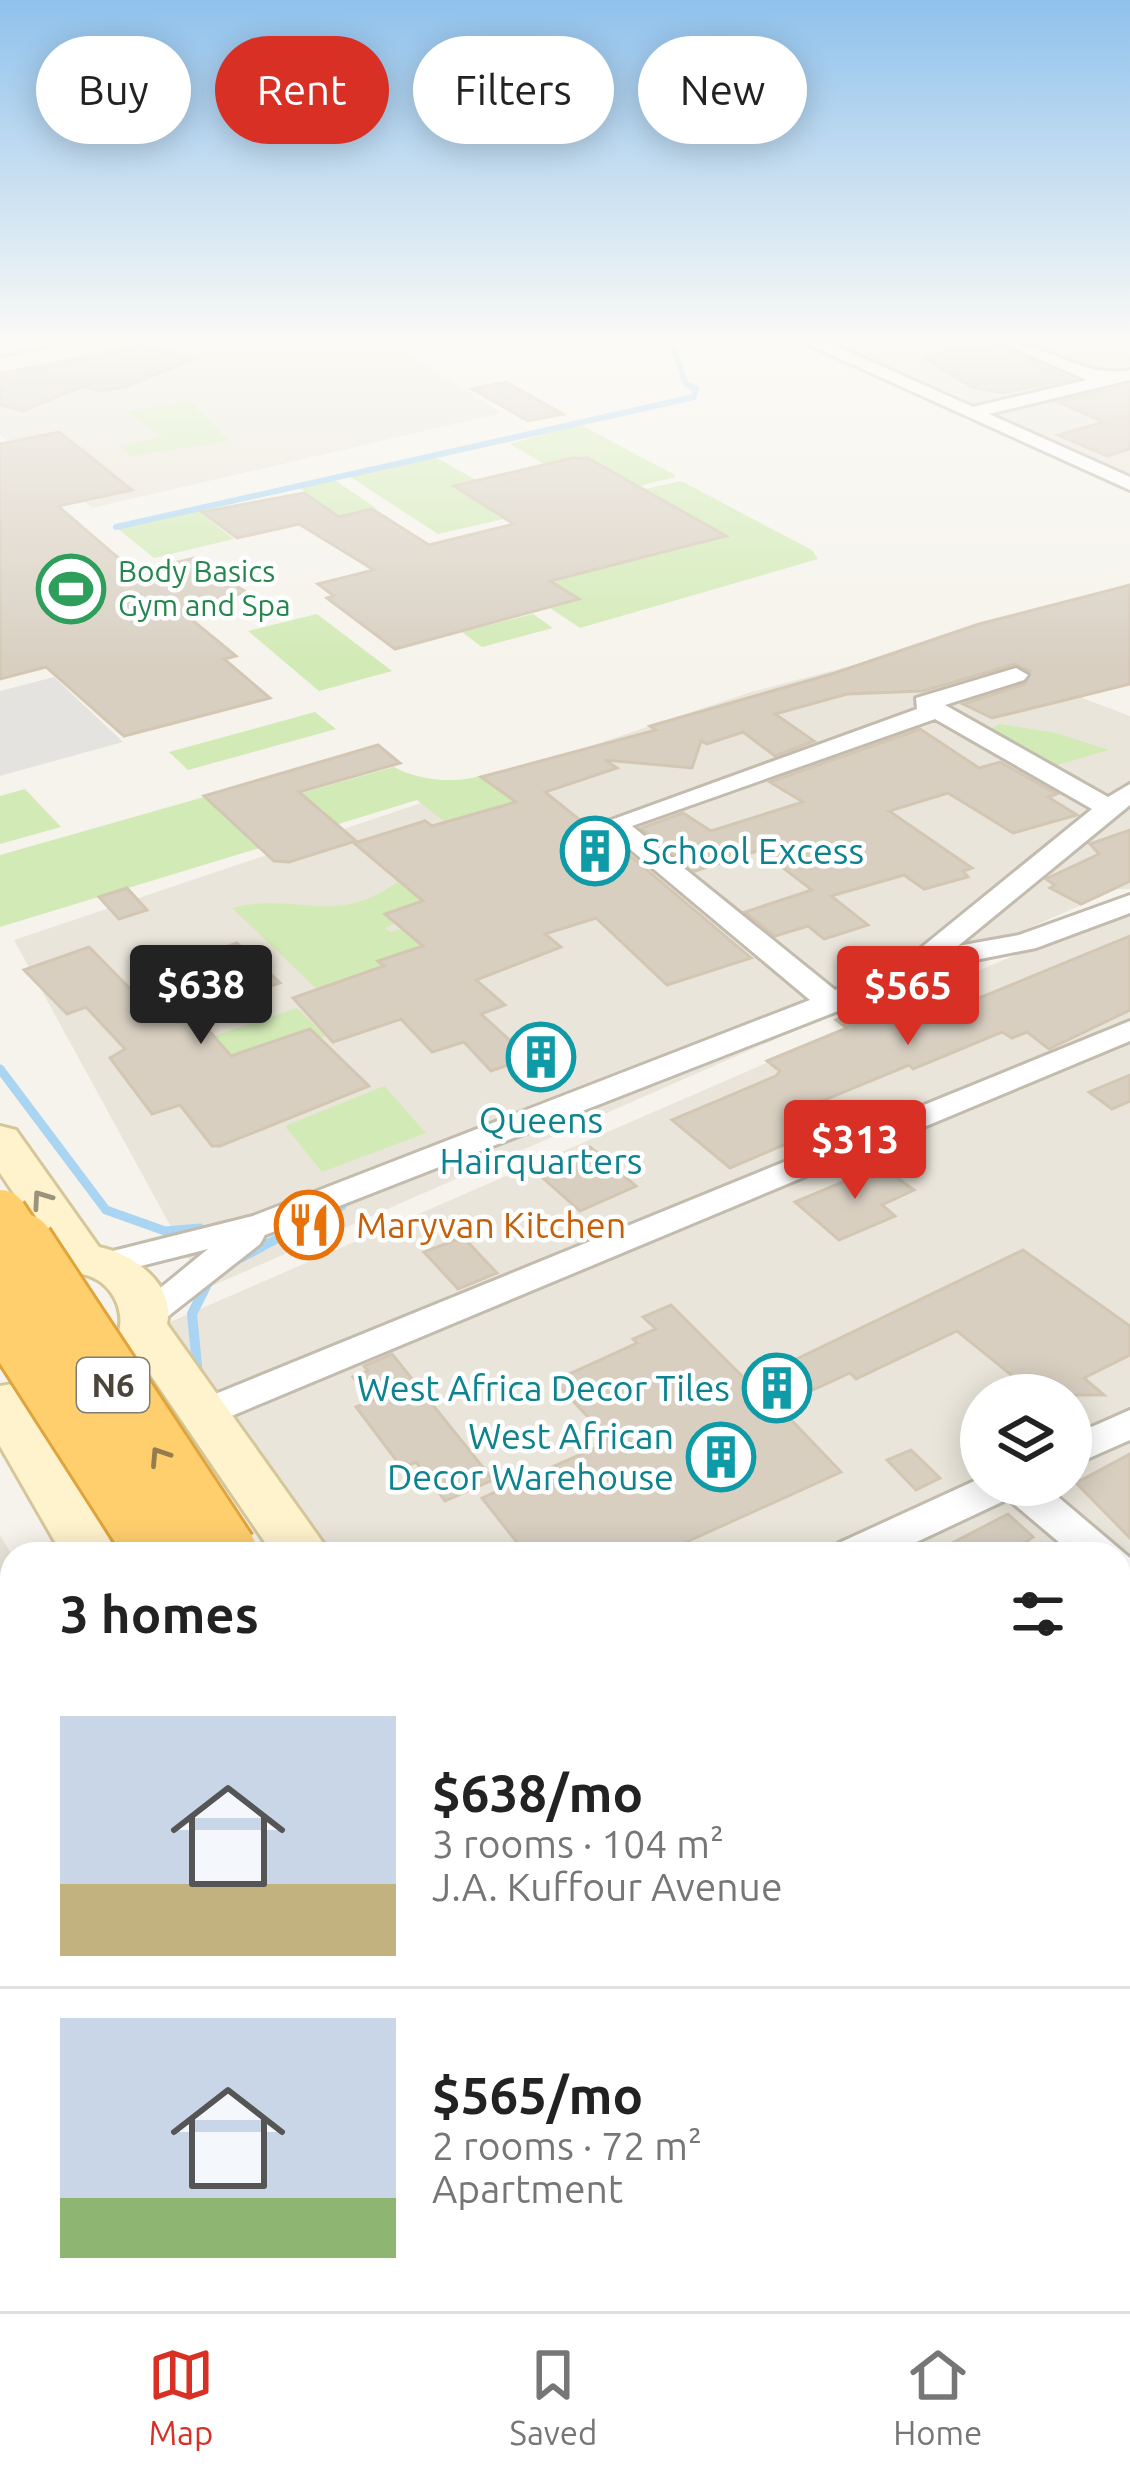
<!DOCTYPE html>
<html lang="en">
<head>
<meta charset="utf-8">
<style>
  :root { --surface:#fff; --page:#f2f2f2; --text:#222; --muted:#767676; --line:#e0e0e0; --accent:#d93025 }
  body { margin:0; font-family:Ubuntu,sans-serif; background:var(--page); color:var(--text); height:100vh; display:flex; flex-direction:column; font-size:45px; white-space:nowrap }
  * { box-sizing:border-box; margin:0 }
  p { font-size:39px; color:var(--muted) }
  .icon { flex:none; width:66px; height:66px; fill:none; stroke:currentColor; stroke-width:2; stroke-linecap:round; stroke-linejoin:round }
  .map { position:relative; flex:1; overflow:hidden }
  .panel { position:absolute; left:0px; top:1542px; width:1131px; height:771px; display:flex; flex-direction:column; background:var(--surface); border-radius:36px 36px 0 0; box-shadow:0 6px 30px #0003 }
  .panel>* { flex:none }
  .top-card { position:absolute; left:36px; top:36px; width:1059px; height:108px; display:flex; gap:24px }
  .buttons { position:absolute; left:960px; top:1374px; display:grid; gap:24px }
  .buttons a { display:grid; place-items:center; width:132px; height:132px; border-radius:50%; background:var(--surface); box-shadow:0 6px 30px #0003; font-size:60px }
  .price { position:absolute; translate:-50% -102px; padding:0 27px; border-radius:12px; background:var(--accent); color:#fff; font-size:39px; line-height:78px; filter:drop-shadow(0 3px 6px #0008) }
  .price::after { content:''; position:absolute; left:50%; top:72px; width:36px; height:27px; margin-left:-18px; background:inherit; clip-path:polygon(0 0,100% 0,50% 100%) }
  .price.active { background:#222; color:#fff }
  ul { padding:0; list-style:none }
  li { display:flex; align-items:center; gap:36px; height:300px; padding:0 60px }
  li+li { border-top:3px solid var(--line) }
  li span { display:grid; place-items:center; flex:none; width:336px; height:240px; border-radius:0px; color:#555 }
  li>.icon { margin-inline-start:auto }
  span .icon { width:144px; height:144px; fill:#fffc; stroke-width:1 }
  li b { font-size:51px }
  h2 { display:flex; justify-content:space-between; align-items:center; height:144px; padding:0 60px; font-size:51px }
  .chip { padding:0 42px; border-radius:54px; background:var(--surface); box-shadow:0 6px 30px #0003; font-size:42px; line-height:108px }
  .chip.active { background:var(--accent); color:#fff }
  .dock { display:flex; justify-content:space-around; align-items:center; height:168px; border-top:3px solid var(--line); background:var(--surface); font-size:33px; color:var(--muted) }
  .dock a { display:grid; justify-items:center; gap:6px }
  .dock .active { color:var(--accent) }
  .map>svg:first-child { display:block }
  .residential { fill:#eae5da; fill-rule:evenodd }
  .green { fill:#d2eab5 }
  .parking { fill:#e5e3e0 }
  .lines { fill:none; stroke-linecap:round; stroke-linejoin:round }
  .stream-far3 { stroke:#a9d4f2; stroke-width:6 }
  .stream-far2 { stroke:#a9d4f2; stroke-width:9 }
  .stream-far1 { stroke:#a9d4f2; stroke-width:10 }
  .stream { stroke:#a9d4f2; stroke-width:14 }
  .building { fill:#d8cfc1; stroke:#d3c7b4; stroke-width:3 }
  .street-casing { stroke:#c2bbae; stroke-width:6 }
  .secondary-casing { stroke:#d6c79b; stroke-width:6 }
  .highway-casing { stroke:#e0a43c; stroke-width:6 }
  .street { fill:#fff; fill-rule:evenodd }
  .secondary { fill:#fff3cd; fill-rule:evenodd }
  .highway { fill:#ffcf6e; fill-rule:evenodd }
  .highway-bridge-far1-casing { stroke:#e0a43c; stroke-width:60; stroke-linecap:butt }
  .highway-bridge-casing { stroke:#e0a43c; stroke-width:74; stroke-linecap:butt }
  .highway-bridge-far1 { stroke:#ffcf6e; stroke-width:54 }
  .highway-bridge { stroke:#ffcf6e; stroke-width:68 }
  .oneway { stroke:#9c937c }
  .oneway2 { stroke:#937c4e }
  .labels { text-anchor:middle; stroke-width:9; stroke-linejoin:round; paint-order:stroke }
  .far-leisure-label { font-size:30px; fill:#27864d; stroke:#fff; text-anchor:start }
  .shield { fill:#fff; stroke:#817c74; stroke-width:3 }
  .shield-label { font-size:33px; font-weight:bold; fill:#4b4439 }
  .culture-label { font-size:36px; fill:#0d838f; stroke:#fff; text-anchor:end }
  .food-label { font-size:36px; fill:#c56008; stroke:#fff; text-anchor:start }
</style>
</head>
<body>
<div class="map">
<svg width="1130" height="2311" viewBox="0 0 1130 2311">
  <rect width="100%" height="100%" fill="#f6f3ec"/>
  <g class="residential">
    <polygon points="237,342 389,342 502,413 92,508 0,435 0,385"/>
    <polygon points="821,342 1130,342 1130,480"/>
    <polygon points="937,643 1130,716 1130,889 1118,889 205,1289 14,940 748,693"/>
    <path d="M1130,905V2311H833L826,2301H1119V1554H303L147,1332ZM981,1395H1071V1485H981Z"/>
    <polygon points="0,1535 12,1555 12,2301 451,2301 457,2311 0,2311"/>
  </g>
  <g class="green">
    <polygon points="189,401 230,441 131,456 119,446 162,437 127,412"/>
    <polygon points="579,424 675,475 675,477 592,498 635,484 589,457 549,467 510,444"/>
    <polygon points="437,458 476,480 457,489 501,517 542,510 438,534 349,476"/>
    <polygon points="333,479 376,508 303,525 257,501 273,497 287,507 314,500 299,487"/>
    <polygon points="681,481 812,550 818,559 580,628 471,555 531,537 587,572 726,537 649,491 596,500"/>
    <polygon points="198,511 234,539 154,558 117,528"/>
    <polygon points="317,614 392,671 319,691 248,631"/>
    <polygon points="533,614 553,628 482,647 462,632"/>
    <polygon points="315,712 336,729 188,770 169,752"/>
    <polygon points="1000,724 1056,733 1109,750 1050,767 987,730"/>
    <path d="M394,767C417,780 454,784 480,776L509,797L525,821L499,830L478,812L446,823L417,800L0,927V855L204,797L224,815Z"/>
    <polygon points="25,789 61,827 0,844 0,796"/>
    <path d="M397,882L422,901L386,914L396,923L385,928L390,932L401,929L411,938L537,895L326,998L232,908C299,891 334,928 397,882Z"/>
    <polygon points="297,1008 326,1036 295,1047 286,1037 271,1042 238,1071 211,1037"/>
    <polygon points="384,1086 426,1133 322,1172 285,1126"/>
    <polygon points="1119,2061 1130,2066 1130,2207 1119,2206"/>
  </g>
  <polygon class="parking" points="54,677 123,742 0,776 0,691"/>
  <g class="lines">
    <polyline class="stream-far3" points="116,527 694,397 696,389 686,384 671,342"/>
    <g class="stream-far2">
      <polyline points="0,1069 106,1210 165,1231 200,1228"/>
      <polyline points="255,1250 342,1206"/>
    </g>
    <g class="stream-far1">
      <polyline points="240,1258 261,1247"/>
      <polyline points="198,1375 192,1314 211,1276"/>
    </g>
    <g class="stream">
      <polyline points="0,1924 12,1929"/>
      <polyline points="1119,2109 1130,2111"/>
    </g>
  </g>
  <g class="building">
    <polygon points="974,342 996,344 1071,379 1003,393 972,387 924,358"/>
    <polygon points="133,344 196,358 125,387 101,391 83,386 23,411 0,405 0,376 118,353"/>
    <polygon points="506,382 563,414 528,421 472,389"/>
    <polygon points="1130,385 1130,449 1107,456 1058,435 1104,422 1058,402"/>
    <polygon points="59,432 132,490 58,506 110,551 136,572 194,558 246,592 180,610 236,656 224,659 270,698 124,736 46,667 0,679 0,444"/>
    <polygon points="573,458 588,458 726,536 550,581 579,599 395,649 327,598 334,596 318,584 374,570 299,524 237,538 202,512 304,493 339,517 372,509 429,545 514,524 454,486"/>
    <polygon points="1130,585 1130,684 992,718 963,704 1025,684 1030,671 1015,664 923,691 847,694 775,714 814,741 775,756 743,732 707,744 701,741 692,768 605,760 617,768 545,792 601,837 607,836 751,958 667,985 596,918 545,934 561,947 476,980 505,1005 481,1014 517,1047 542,1039 560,1058 545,1062 549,1067 524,1075 514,1063 491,1071 464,1042 432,1052 401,1019 333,1042 293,998 384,966 378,961 423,946 385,914 423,901 354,843 425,821 432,826 516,802 481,777 656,730 650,726 835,673 979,624"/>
    <polygon points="920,729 979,768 1000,762 1057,794 1048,797 1077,815 1013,833 948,793 889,811 972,868 963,871 968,877 924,889 904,875 831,896 868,925 824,939 808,926 775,936 745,912 812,890 760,850 695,871 641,828 683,813 711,831 803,802 770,782"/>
    <polygon points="378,745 400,763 299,792 356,841 289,862 274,861 204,796"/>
    <polygon points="1130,830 1130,881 1081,904 1050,888 1055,885 1046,879 1099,854 1090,844"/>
    <polygon points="127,888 147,910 119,919 99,897"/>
    <polygon points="1130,936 1130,1010 1049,1049 1027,1032 1012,1038 1002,1032 913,1069 909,1065 812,1105 837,1122 730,1168 672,1120 776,1076 780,1071 767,1061 847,1028 836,1020 885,995 937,977 950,1010"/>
    <polygon points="237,943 280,983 193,1012 231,1056 310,1029 369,1086 220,1146 212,1146 180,1105 152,1114 110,1058 125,1049 86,1007 67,1014 24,970 89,947 145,1004 219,977 198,957"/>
    <polygon points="1130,1075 1130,1101 1112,1109 1089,1092"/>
    <polygon points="590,1147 636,1186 580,1211 535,1171"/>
    <polygon points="881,1166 914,1190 882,1205 895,1216 839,1240 795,1202"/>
    <polygon points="463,1237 497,1273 458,1289 424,1252"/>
    <polygon points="1023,1250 1130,1326 1130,1355 1084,1378 1104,1395 1036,1395 957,1331 856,1379 850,1373 778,1406 841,1472 660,1554 526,1554 482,1498 604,1444 608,1438 554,1381 637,1343 633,1339 656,1329 643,1317 671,1305 746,1380 753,1380"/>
    <polygon points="392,1354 493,1480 445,1501 416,1462 402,1468 356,1407 372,1401 353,1377 368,1371 364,1366"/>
    <polygon points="911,1450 940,1478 916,1490 887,1460"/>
    <polygon points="1130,1454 1130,1538 1076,1483"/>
    <polygon points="1008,1514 1033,1537 1027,1541 1040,1554 931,1554"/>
  </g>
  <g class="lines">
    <defs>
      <g id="street">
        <path d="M803,342H827L973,407L1087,380L1000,342C1046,342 1085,380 1130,370V380L989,414L1130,477V490Z"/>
        <path d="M1016,668L1028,675L1024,680L945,705L1108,797L1130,784V805L958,946L1019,935L1130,895V913L1036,948L930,969L843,1009L265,1235L260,1244L162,1321H136L131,1312L208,1249L105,1275L93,1272L87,1264L93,1256L253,1216L810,1000L600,824L917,709L916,698ZM935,719L1092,809L911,956L835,990L632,826Z"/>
        <polygon points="1130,1021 1130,1041 217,1422 191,1422 185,1413 191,1404"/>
        <polygon points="1130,1410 1130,1440 1071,1466 1071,1436"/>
        <polygon points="981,1478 981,1485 1044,1485 1130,1558 1130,1595 1119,1591 1119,1554 1073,1554 1008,1499 891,1554 833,1554 839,1543"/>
        <polygon points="1119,1854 1130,1858 1130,1908 1119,1904"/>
        <polygon points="384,2301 451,2301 447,2311 379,2311"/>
      </g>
      <g id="secondary">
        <polygon points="80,342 129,342 117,349 0,372 0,358"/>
        <path d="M0,1126L16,1130L99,1247C133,1254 176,1284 167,1324L331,1554H273L146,1368C118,1400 77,1411 36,1417L118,1554H62L0,1446V1386C39,1380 137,1368 118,1306C114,1294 105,1283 94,1278C63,1263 31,1286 0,1277V1253L48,1244L0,1173Z"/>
        <polygon points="502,2301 578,2301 583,2311 506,2311"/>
        <polygon points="785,2301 862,2301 867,2311 789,2311"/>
      </g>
      <polygon id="highway" points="592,2301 762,2301 767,2311 596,2311"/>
    </defs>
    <use href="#street" class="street-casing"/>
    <use href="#secondary" class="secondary-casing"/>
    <use href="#highway" class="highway-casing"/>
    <use href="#street" class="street"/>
    <use href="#secondary" class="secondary"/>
    <use href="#highway" class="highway"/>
    <defs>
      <polyline id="highway-bridge-far1" points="0,1217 22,1250"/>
      <g id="highway-bridge">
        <polyline points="20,1247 223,1554"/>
        <polyline points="0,1300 163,1554"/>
      </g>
    </defs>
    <use href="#highway-bridge-far1" class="highway-bridge-far1-casing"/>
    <use href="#highway-bridge" class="highway-bridge-casing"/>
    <use href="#highway-bridge-far1" class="highway-bridge-far1"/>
    <use href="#highway-bridge" class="highway-bridge"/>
  </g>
  <defs><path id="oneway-chevron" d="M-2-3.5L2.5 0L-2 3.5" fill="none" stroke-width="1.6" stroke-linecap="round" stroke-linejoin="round" transform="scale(3)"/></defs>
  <use class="oneway" href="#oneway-chevron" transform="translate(41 1199) rotate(-125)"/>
  <use class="oneway2" href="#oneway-chevron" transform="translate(159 1456) rotate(-123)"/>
  <linearGradient id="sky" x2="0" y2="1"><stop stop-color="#8fc1ec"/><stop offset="0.51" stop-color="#fbfaf6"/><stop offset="1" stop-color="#fbfaf6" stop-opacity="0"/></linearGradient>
  <rect width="1130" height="666" fill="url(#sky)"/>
  <defs>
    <symbol id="stadium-ring" viewBox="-11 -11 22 22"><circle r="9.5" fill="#fff" stroke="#2e9e5b" stroke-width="1.5"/><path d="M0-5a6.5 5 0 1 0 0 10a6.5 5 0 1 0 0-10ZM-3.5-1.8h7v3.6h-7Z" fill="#2e9e5b"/></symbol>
    <symbol id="building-ring" viewBox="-11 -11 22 22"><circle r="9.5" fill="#fff" stroke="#0f9aa8" stroke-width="1.5"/><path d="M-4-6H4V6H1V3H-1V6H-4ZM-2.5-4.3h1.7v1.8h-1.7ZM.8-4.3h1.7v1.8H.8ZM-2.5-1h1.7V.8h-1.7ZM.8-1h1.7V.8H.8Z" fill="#0f9aa8"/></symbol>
    <symbol id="restaurant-ring" viewBox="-11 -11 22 22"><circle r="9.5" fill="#fff" stroke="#e8710a" stroke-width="1.5"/><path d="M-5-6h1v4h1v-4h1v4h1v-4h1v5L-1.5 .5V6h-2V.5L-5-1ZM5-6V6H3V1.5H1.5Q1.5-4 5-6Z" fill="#e8710a"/></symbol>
  </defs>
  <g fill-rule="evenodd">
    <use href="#stadium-ring" x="33" y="551" width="76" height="76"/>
    <use href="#building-ring" x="557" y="813" width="76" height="76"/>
    <use href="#building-ring" x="503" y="1019" width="76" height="76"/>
    <use href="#restaurant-ring" x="271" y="1187" width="76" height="76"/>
    <use href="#building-ring" x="739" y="1350" width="76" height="76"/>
    <use href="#building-ring" x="683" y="1419" width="76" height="76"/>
  </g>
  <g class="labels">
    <g class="far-leisure-label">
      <text x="118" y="582">Body Basics<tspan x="118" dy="34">Gym and Spa</tspan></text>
    </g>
    <rect class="shield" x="77" y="1358" width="72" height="54" rx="9"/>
    <g class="shield-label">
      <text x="113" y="1397">N6</text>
    </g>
    <g class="culture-label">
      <text x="642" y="864" text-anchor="start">School Excess</text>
      <text x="541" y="1133" text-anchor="middle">Queens<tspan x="541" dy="41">Hairquarters</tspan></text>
      <text x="730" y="1401">West Africa Decor Tiles</text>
      <text x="674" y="1449">West African<tspan x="674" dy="41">Decor Warehouse</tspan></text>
    </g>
    <g class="food-label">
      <text x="356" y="1238">Maryvan Kitchen</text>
    </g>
  </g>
</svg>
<div class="buttons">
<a><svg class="icon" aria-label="layers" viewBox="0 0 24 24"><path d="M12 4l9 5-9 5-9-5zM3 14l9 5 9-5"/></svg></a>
</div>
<b class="price active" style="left:201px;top:1047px">$638</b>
<b class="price" style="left:908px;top:1048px">$565</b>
<b class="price" style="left:855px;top:1202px">$313</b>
<div class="top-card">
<a class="chip">Buy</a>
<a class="chip active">Rent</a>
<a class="chip">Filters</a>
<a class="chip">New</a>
</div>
<section class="panel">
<h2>3 homes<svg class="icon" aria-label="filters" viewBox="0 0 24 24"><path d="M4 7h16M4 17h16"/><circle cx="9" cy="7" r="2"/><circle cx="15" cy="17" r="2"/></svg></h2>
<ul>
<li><span style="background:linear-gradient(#c9d6e8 70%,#c2b280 0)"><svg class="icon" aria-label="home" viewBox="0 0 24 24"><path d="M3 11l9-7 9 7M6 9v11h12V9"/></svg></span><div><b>$638/mo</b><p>3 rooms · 104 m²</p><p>J.A. Kuffour Avenue</p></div></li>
<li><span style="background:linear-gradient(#c9d6e8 75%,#8fb573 0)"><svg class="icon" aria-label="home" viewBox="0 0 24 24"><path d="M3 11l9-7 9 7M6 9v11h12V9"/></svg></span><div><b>$565/mo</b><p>2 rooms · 72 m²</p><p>Apartment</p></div></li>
</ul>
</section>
</div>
<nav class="dock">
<a class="active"><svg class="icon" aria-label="map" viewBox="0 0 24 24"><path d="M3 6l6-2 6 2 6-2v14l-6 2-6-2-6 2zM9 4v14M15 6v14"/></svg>Map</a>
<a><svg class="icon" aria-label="saved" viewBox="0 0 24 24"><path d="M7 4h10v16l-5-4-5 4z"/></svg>Saved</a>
<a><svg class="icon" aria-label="home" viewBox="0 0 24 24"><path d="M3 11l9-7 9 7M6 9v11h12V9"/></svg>Home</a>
</nav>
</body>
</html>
